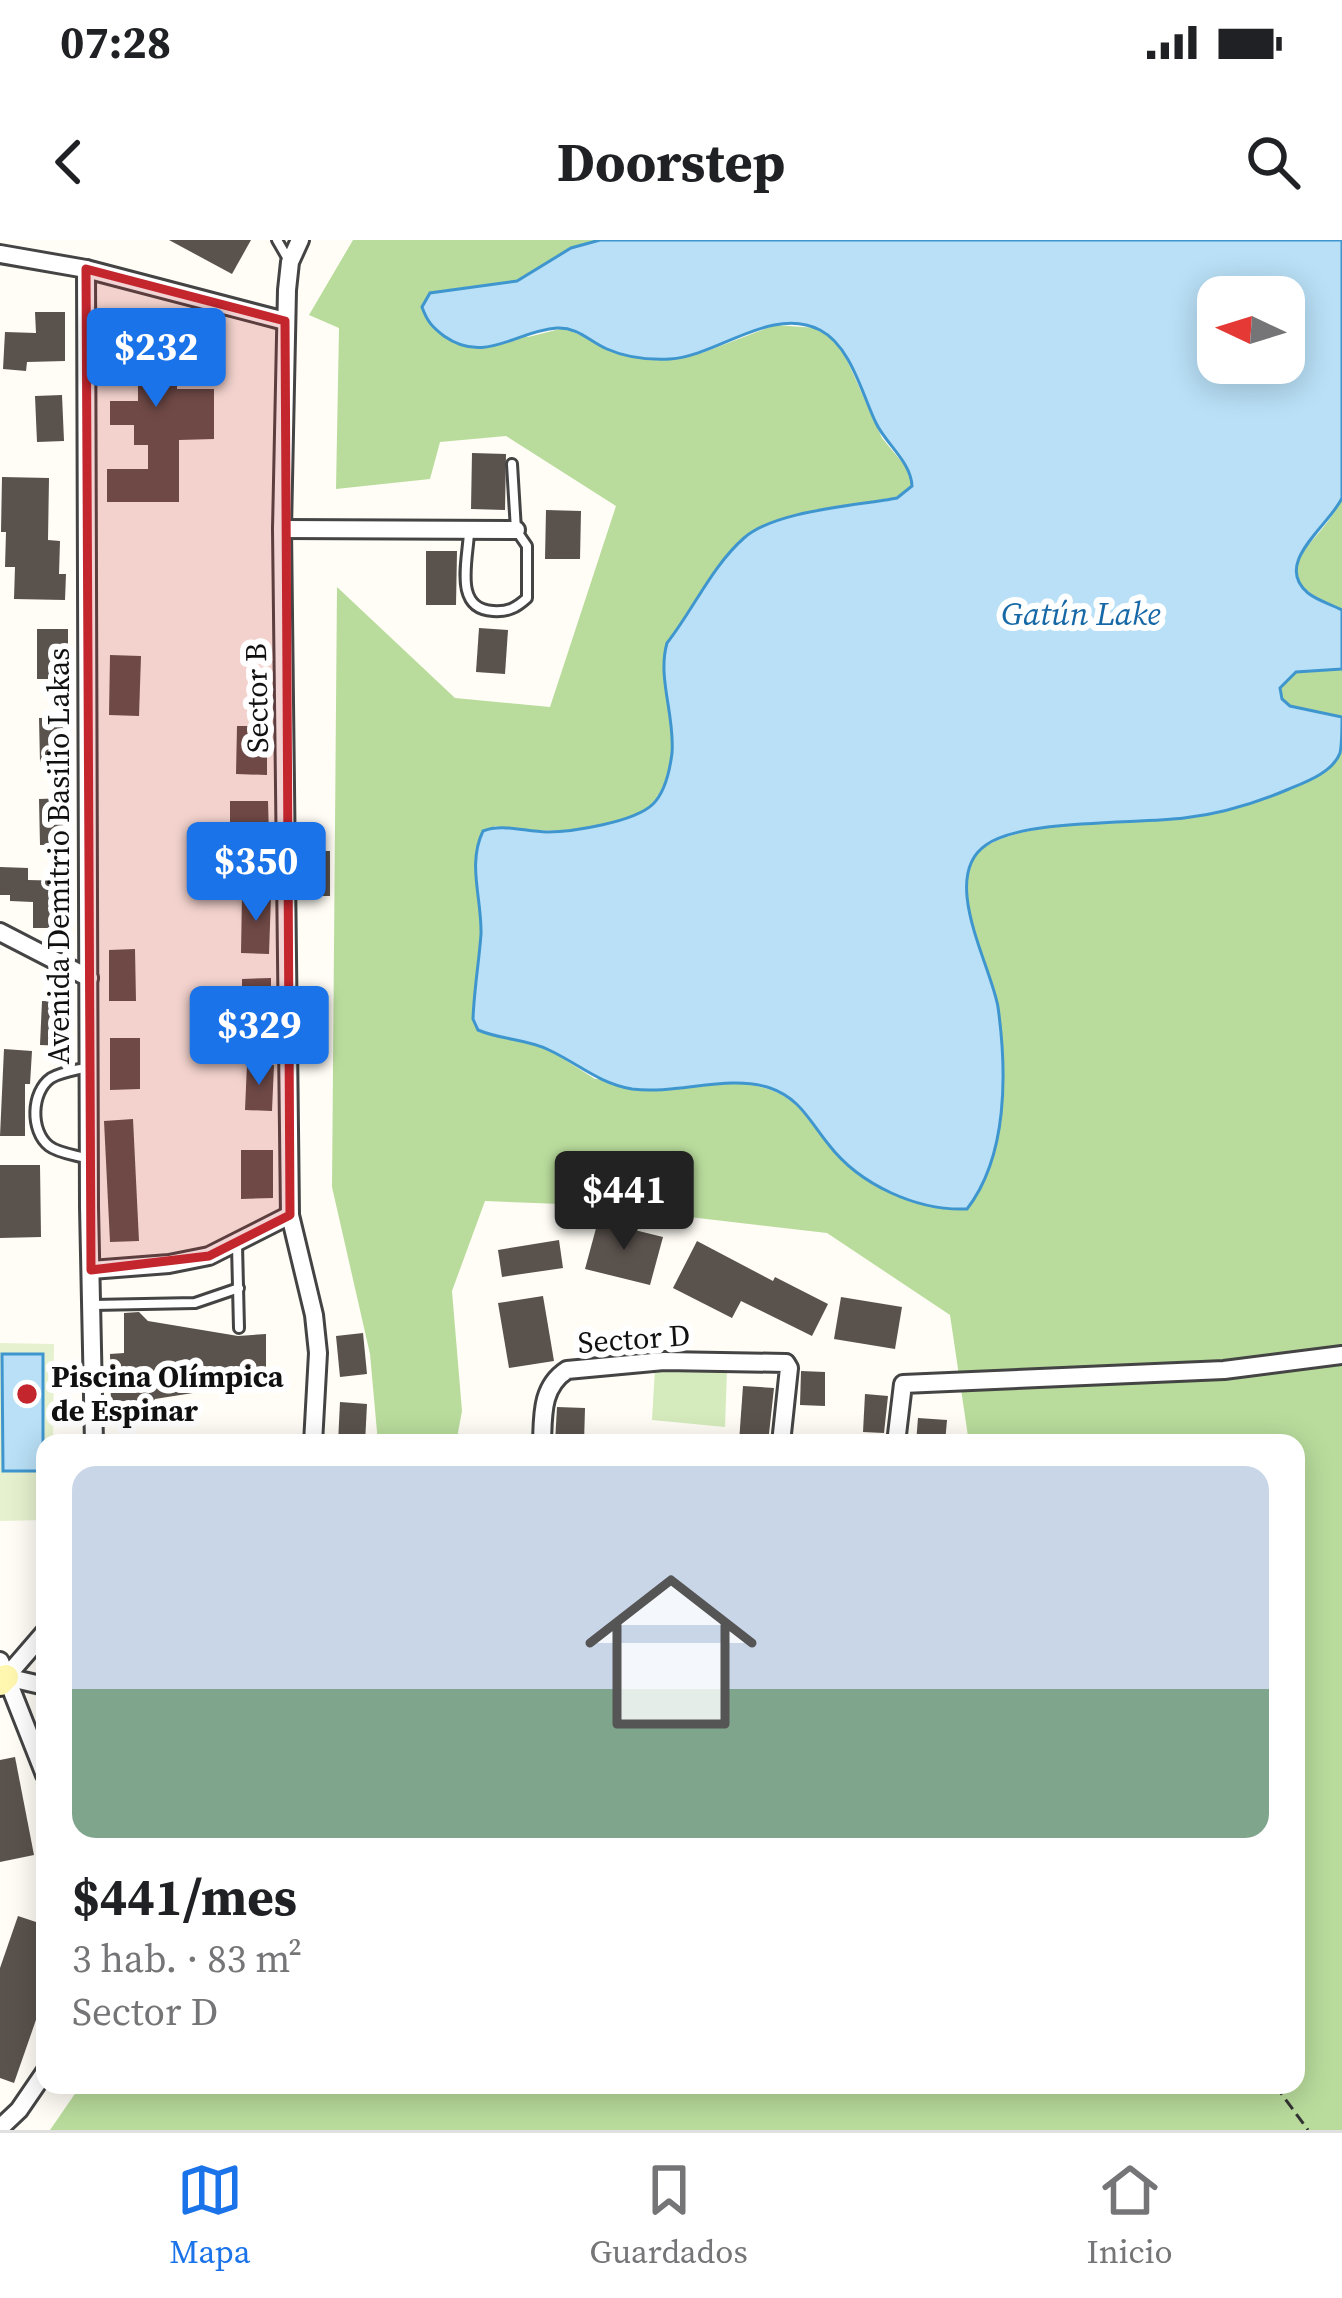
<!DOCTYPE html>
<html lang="es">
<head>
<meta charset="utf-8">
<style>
  :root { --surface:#fff; --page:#f2f2f2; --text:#202124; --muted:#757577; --line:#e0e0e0; --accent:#1a73e8 }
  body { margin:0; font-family:"Source Serif 4",serif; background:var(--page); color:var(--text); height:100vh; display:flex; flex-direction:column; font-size:45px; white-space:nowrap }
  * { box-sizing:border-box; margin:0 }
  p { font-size:39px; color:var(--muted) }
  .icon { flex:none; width:66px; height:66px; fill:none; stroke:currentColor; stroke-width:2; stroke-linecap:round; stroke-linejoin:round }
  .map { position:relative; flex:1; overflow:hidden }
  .details { position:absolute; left:36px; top:1194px; width:1269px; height:660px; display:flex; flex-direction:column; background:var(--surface); border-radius:24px; box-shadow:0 6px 30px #0003 }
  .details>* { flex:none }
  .needle { width:78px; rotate:274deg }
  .fabs { position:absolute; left:1197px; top:36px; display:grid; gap:24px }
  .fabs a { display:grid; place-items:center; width:108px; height:108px; border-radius:24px; background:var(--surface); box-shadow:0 6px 30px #0003; font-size:60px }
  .price { position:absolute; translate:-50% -102px; padding:0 27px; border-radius:12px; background:var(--accent); color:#fff; font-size:39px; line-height:78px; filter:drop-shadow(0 3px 6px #0008) }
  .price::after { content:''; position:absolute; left:50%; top:72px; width:36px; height:27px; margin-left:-18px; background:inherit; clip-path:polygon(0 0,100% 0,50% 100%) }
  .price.current { background:#222; color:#fff }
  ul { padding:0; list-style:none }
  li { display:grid; align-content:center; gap:24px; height:636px; padding:0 36px }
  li+li { border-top:3px solid var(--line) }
  li span { display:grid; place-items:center; height:372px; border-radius:24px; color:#555 }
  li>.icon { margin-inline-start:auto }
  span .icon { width:216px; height:216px; fill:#fffc; stroke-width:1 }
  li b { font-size:51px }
  .status { display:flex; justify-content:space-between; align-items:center; height:84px; padding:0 60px; background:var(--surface); direction:ltr }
  .status svg { height:33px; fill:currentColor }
  header { display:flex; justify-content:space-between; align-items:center; height:156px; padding:0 36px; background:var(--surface); font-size:54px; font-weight:700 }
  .tab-bar { display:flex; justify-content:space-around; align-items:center; height:168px; border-top:3px solid var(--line); background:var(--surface); font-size:33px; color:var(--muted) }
  .tab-bar a { display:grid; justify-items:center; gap:6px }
  .tab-bar .current { color:var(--accent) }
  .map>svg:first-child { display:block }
  .green { fill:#d5ebbd }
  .forest { fill:#b9dc9c }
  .pitch { fill:#e6f2cf }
  .water { fill:#b9e0f7; stroke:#3f96cf; stroke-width:3; fill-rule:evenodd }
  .building { fill:#5a524d }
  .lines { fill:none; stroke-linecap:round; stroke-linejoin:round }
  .lane-casing { stroke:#444; stroke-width:14 }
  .street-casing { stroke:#444; stroke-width:22 }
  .secondary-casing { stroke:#333; stroke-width:30 }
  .path { stroke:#333; stroke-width:3; stroke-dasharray:12 6; stroke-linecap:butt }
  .lane { stroke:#fff; stroke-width:8 }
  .street { stroke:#fff; stroke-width:16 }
  .secondary { stroke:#fff6b0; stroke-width:24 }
  .marked { fill:#c4262e; fill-opacity:0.2; stroke:#c4262e; stroke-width:9; stroke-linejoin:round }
  .poi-dot { fill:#c4262e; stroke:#fff; stroke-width:4.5 }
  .labels { text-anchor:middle; stroke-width:12; stroke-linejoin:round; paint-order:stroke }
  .street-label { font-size:30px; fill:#111; stroke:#fff }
  .poi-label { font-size:30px; font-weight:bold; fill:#111; stroke:#fff; text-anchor:start }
  .water-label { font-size:33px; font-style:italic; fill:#1768a6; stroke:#fff }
</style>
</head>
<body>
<div class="status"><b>07:28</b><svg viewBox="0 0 49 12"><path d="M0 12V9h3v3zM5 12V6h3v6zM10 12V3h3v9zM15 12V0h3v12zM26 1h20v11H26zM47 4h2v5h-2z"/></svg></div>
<header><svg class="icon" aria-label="back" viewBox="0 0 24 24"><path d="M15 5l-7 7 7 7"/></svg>Doorstep<svg class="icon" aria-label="search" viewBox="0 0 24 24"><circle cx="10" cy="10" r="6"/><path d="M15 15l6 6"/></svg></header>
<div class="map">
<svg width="1342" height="1890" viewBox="0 0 1342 1890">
  <rect width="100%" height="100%" fill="#fffdf5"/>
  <polygon class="green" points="655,1128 727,1130 725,1187 652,1180"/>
  <g class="forest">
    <path d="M353,0H600L517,41L430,53L528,97L564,88L634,118L673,119L702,113L775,85L817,88L834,100L847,120L882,198L906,227L912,246C885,277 784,264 746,296C736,305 669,398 666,408C661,434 672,456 672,481C672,508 672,538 654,561C628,594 533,594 495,586L476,645L481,690L473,778L479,790L548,809L595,839L748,844C798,854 801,872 830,907C841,919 855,929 867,939L1000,879C1001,839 1006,798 996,759C986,715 958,673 970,626C981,577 1142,583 1185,578C1230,572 1316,549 1342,511V1890H50L81,1845H1296V1203H969L950,1075L827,993L587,965L485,961L452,1051L462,1171L456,1203H378L370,1114L332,947L337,347L455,458L550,467L616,266L506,196L440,202L430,239L336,249L339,88L309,75Z"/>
    <path d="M1342,258V370C1250,329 1318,312 1342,258Z"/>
    <polygon points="1342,429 1342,477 1290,466 1282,459 1280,447 1296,432"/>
  </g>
  <polygon class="pitch" points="0,1103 54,1104 53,1203 45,1203 45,1280 0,1281"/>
  <g class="water">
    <path d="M600,0H1342V258C1329,286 1272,323 1308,353C1318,361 1331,364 1342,370V429L1296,432L1280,448L1282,459L1290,466L1342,477C1342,488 1342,504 1340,513C1333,532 1306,542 1289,549C1256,563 1220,574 1184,578C1136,584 1022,579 986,605C939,637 991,725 998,767C1007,832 1008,916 967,969C917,971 860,945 829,905C810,882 800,858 770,848C728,834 677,855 632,849C598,843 579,824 549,810C528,799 501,800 478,790L473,779C474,750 479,722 481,694C482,659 467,624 483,591C502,583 526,592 547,592C572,592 635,582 653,564C665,552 670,529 672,513C675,475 657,438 667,403C693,370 712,326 744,298C776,270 856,266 897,258L912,246C911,222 886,204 876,183C862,154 851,106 820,90C772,65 718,116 670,119C649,120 627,118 607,109C589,101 578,87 557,88C515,91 485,125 444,96C432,87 427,81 422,67L430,53L517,41L571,8ZM1218,57H1284V123H1218Z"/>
    <polygon points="2,1114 43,1114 43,1231 3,1231"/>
  </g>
  <g class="building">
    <polygon points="169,0 251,0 232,34"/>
    <polygon points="117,71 146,71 145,82 177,82 177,149 214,149 214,199 179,200 179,262 107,262 107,229 148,229 148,205 134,205 134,185 110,185 110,161 138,161 138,114 110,114 109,82 117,82"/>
    <polygon points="35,72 65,72 65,121 27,122 26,131 3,129 5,92 36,93"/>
    <polygon points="62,155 64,201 37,202 35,156"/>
    <polygon points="472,213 506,214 505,270 471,269"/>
    <polygon points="2,237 49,238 48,300 60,301 59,334 66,334 65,360 14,359 15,327 5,327 6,292 1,292"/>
    <polygon points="546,270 581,271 580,319 545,319"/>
    <polygon points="426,311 457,311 456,365 426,365"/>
    <polygon points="479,388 508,390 505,434 476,432"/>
    <rect x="37" y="389" width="31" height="50"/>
    <polygon points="110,415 141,416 139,476 109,475"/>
    <polygon points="65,477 67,522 40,522 39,478"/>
    <polygon points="237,486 267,486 267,535 236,534"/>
    <polygon points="68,558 69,605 40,605 39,559"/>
    <polygon points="230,561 268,561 269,596 230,597"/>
    <rect x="302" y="611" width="28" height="45"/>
    <polygon points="0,627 28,628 28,640 68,641 68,688 33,688 33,662 10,661 10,655 0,655"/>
    <polygon points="242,654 271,655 269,714 241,713"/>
    <polygon points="135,709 136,761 109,761 109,710"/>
    <polygon points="271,738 271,784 242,785 242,739"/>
    <polygon points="42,761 71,762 69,806 40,805"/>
    <polygon points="110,798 140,798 140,849 110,850"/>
    <polygon points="4,809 32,811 30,844 25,844 25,896 0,896"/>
    <polygon points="247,824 274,825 272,871 245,870"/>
    <polygon points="133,879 139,1001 110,1002 104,881"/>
    <polygon points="241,910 273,910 273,958 241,959"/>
    <polygon points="0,925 40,925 41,997 0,998"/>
    <polygon points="598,981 663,997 650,1045 585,1029"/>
    <polygon points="559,1000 563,1028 502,1037 498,1010"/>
    <polygon points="697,1001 773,1041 775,1037 828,1064 812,1096 741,1061 732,1078 673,1048"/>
    <polygon points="543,1056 554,1121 509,1128 498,1063"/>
    <polygon points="841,1057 902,1067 895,1109 834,1099"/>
    <polygon points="139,1072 148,1081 238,1096 266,1094 266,1145 237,1146 155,1159 148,1169 111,1167 110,1114 124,1113 124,1073"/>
    <polygon points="363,1093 367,1134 340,1137 336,1096"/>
    <polygon points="801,1131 825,1132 825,1166 800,1165"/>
    <polygon points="743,1146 774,1148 768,1203 739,1202"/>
    <polygon points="865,1154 888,1156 884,1193 863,1192"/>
    <polygon points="340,1162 367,1164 365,1203 338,1203"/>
    <polygon points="557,1167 585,1168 584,1203 555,1203"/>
    <polygon points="918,1178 947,1180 945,1203 916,1203"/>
    <polygon points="15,1517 34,1615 0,1622 0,1520"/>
    <polygon points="18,1676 45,1685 45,1754 14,1843 0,1838 0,1728"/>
  </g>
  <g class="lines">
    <defs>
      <g id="lane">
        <polyline points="277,0 288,19"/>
        <path d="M469,292C468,320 453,369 493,371C508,372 516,368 527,358V306L516,290L512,224"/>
        <path d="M85,918C75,915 58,913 49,906C30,891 31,852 51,838C61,832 77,830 88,827"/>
        <polyline points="237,1005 239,1088"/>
        <polyline points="93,1065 195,1063 239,1048"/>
      </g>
      <g id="street">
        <polyline points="300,0 290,22 287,50 282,289 290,975 314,1075 318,1113 313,1203"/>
        <polyline points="0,14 86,29 285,81"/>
        <polyline points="86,29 89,967 94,1203"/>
        <polyline points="282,289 516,290"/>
        <polyline points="0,692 89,738"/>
        <polyline points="91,1030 169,1024 209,1016 290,975"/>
        <path d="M542,1203C543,1175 541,1147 567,1130L664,1121L786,1123L789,1128L781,1203"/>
        <polyline points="896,1203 903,1144 1224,1130 1342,1115"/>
        <polyline points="0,1421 45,1535"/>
        <polyline points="6,1437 45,1392"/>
        <polyline points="6,1437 45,1446"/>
        <polyline points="0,1888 19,1870 45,1832"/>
      </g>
      <polyline id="secondary" points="0,1443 6,1437"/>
    </defs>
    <use href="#lane" class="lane-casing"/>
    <use href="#street" class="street-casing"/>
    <use href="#secondary" class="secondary-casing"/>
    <polyline class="path" points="1275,1845 1308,1890"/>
    <use href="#lane" class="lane"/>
    <use href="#street" class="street"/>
    <use href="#secondary" class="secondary"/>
  </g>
  <path class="marked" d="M86,29L285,81L290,975L209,1016L91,1030Z"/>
  <circle class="poi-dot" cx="27" cy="1154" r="12"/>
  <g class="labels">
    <g class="street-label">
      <text transform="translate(257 458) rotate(-91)" y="10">Sector B</text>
      <text transform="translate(59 616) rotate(-90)" y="10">Avenida Demitrio Basilio Lakas</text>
      <text transform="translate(634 1099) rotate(-4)" y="10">Sector D</text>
    </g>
    <g class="poi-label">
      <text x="51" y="1147">Piscina Olímpica<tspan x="51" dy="34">de Espinar</tspan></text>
    </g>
    <g class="water-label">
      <text x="1081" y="385">Gatún Lake</text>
    </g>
  </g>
</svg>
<div class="fabs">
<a><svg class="needle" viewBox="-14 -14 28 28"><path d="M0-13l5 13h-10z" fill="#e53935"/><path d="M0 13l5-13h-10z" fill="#757577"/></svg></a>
</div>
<b class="price" style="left:156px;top:170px">$232</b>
<b class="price" style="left:256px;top:684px">$350</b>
<b class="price" style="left:259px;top:848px">$329</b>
<b class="price current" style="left:624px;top:1013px">$441</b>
<section class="details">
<ul>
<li><span style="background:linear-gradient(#c9d6e8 60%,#7fa58c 0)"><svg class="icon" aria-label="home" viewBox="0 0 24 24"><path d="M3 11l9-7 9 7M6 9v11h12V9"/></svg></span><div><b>$441/mes</b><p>3 hab. · 83 m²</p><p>Sector D</p></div></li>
</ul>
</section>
</div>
<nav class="tab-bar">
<a class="current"><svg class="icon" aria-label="map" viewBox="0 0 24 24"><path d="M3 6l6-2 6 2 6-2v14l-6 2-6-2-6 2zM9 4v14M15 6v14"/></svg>Mapa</a>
<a><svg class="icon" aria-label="saved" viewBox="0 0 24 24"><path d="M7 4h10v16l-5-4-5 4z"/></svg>Guardados</a>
<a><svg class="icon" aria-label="home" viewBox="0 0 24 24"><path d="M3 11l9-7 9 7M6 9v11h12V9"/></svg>Inicio</a>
</nav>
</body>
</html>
